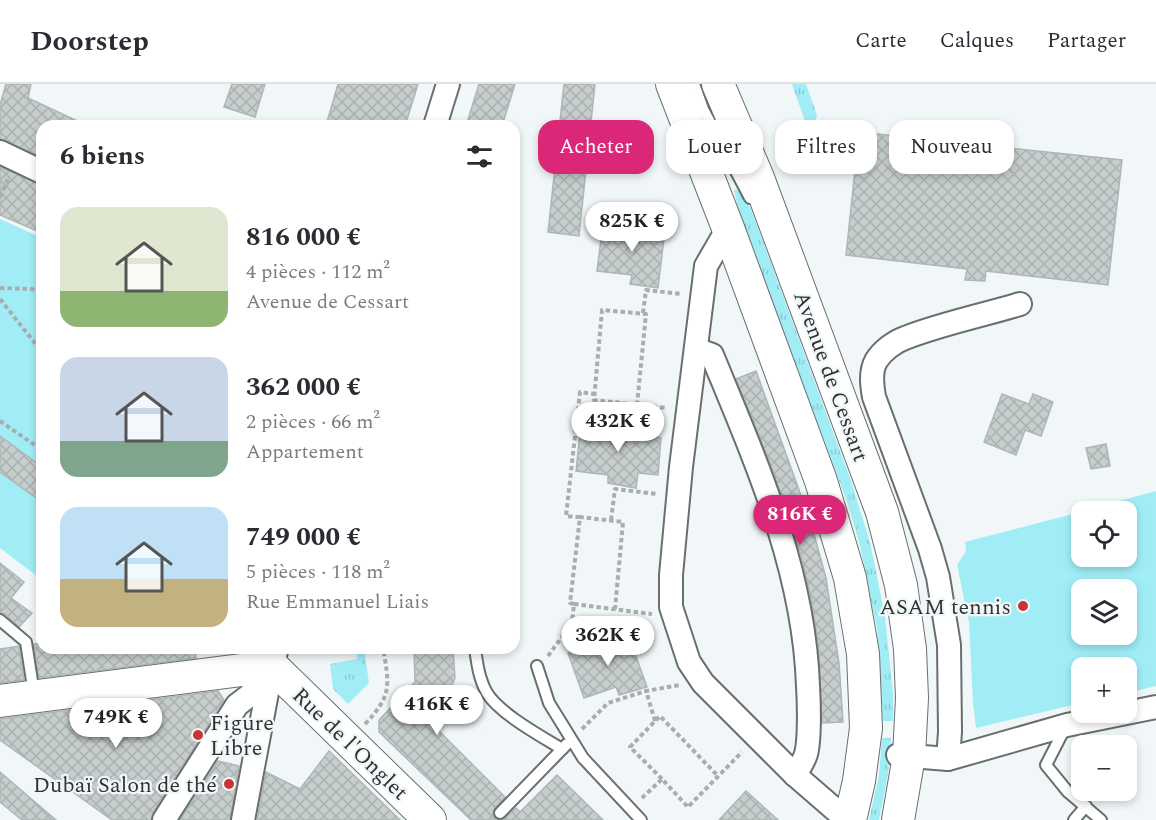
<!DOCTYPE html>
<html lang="fr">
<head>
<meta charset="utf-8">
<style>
  :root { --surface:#fff; --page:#f7f7f7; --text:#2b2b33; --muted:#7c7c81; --line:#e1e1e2; --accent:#db2777 }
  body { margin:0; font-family:Spectral,serif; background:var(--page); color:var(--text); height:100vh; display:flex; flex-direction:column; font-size:22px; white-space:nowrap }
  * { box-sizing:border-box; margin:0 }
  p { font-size:20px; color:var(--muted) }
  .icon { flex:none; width:33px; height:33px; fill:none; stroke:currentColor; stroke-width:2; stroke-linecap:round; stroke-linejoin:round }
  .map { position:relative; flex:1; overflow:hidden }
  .side { position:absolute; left:36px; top:36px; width:484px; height:534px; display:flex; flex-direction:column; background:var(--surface); border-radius:18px; box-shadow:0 3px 9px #0003 }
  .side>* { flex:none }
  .hud { position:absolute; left:538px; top:36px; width:526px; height:54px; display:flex; gap:12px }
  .fabs { position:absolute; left:1071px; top:417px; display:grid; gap:12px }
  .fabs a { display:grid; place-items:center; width:66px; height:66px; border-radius:12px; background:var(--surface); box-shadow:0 3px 9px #0003; font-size:30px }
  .price { position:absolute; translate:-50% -51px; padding:0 14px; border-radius:21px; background:#fff; color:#222; font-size:20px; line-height:39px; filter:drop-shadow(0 2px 3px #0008) }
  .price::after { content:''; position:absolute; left:50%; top:36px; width:18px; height:14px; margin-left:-9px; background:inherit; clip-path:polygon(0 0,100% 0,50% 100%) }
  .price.selected { background:var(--accent); color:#fff }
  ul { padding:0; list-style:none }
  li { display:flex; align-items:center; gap:18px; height:150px; padding:0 24px }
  li span { display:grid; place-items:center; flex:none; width:168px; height:120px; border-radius:18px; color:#555 }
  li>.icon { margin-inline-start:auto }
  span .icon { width:72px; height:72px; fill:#fffc; stroke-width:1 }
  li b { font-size:26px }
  h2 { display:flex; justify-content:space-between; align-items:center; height:72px; padding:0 24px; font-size:26px }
  .pill { padding:0 21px; border-radius:18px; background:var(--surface); box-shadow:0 3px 9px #0003; font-size:21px; line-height:54px }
  .pill.selected { background:var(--accent); color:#fff }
  header { display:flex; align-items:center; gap:36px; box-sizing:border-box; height:84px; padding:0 30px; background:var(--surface); border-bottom:2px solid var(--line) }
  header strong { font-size:28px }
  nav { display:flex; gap:33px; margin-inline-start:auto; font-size:21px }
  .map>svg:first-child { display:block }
  .grass { fill:url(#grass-tufts) }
  .park { fill:#a0edf6; fill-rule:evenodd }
  .building { fill:url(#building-cross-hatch); stroke:#afb6b6; stroke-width:1.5 }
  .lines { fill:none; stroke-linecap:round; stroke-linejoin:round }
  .lane-casing { stroke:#696f6f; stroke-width:14 }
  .street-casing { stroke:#696f6f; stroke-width:26 }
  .secondary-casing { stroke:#696f6f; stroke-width:34 }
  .path { stroke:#a9adae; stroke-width:4; stroke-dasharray:4.5 3; stroke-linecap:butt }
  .lane { stroke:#fff; stroke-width:10 }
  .street { stroke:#fff; stroke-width:22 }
  .secondary { stroke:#fff; stroke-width:32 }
  .poi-dot { fill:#c53637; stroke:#f1f7f8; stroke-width:2 }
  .labels { text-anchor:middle; stroke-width:4.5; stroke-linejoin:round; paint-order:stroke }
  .street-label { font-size:22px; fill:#313333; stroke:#f1f7f8 }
  .poi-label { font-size:22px; fill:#313333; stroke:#f1f7f8; text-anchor:end }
</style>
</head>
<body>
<header>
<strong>Doorstep</strong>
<nav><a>Carte</a><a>Calques</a><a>Partager</a></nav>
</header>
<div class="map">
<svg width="1156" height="736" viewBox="0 0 1156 736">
  <defs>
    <pattern id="grass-tufts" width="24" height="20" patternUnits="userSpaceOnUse" patternTransform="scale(1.5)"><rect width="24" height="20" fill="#a0edf6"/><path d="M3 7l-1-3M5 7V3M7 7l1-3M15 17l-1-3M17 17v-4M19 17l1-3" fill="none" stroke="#8accd3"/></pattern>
    <pattern id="building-cross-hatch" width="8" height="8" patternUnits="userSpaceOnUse" patternTransform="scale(1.5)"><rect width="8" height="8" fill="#c6cdcd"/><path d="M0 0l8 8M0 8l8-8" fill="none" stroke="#abb0b0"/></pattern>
  </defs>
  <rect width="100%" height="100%" fill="#f1f7f8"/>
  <g class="grass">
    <polygon points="792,0 806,0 817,31 812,48 807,43"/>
    <polygon points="737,105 751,125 850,394 870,458 885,532 893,610 893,637 883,637 877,545 860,462 849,423 740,131 734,107"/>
    <polygon points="356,564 364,564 369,599 348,620 333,605 330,580 357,575"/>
    <polygon points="882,654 891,654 888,691 879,736 869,736 879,691"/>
  </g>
  <g class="park">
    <polygon points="0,135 42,154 42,496 0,464"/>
    <path d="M1156,407V602L1127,609L1126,584H1082L1081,619L976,644L973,619L969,538L957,481L966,467L965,458L1081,428L1082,472H1126V428L1082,427ZM1082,506H1126V550H1082Z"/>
  </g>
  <g class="building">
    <polygon points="6,0 31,0 28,14 88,42 42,42 42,73 0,55 0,21"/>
    <polygon points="232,0 265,0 255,33 224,23"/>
    <polygon points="338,0 418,0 405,42 341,42 327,38"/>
    <polygon points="479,0 515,0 502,42 466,42"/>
    <polygon points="564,0 595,0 579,152 548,148"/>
    <polygon points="859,48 1122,76 1108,201 986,187 985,197 965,196 967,185 846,171"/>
    <polygon points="0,83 42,101 42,149 0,131"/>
    <polygon points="603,139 665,146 658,204 630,200 632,191 597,187"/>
    <polygon points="756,287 811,439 826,494 839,579 843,638 822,639 818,558 811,514 801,471 773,387 736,295"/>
    <polygon points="1002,310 1029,320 1033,310 1053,318 1041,352 1025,346 1016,371 984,358"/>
    <polygon points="581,338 644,346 642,351 661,354 658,391 638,389 636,404 608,399 608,391 576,387"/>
    <polygon points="0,352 42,383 42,418 0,388"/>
    <polygon points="1106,360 1110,382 1091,385 1086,364"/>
    <polygon points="0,479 24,498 11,514 32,529 19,543 5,530 0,529"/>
    <polygon points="627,547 647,603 619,611 616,603 584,614 568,569"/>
    <polygon points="42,559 42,564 195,564 196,574 39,594 34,560"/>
    <polygon points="19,562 24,596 0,599 0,565"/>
    <polygon points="414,564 453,564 455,594 448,611 455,619 434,642 505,713 493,727 493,732 498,736 471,736 379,648 379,636 415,598"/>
    <polygon points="218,607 224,616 153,729 151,736 112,736 0,656 0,635"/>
    <polygon points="329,667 400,736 257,736 266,688 300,705"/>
    <polygon points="218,677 239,682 230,736 180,736"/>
    <polygon points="0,688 56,736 22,736 0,718"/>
    <polygon points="557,691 603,736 503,736 516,724 520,728"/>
    <polygon points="746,707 778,736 719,736"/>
  </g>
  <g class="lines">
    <defs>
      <g id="lane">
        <polyline points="694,0 703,25 750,114"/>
        <polyline points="0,536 26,558 34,610"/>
        <path d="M475,564C477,579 479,595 487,609C500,630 541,652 562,665"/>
        <polyline points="537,582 549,619 583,674 641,736"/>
        <polyline points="1065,644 1046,681 1068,708 1101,736"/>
        <polyline points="500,729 567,660"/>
        <polyline points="1074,736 1086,722"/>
      </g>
      <g id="street">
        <polyline points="435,42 448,0"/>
        <polyline points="0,68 42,88"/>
        <polyline points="728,144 706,182 681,383 671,491 671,523 689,578 703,599 795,691 847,736"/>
        <path d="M696,265L712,271C756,378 804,485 808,602C809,618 810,656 806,670C804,677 799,684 795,691"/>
        <polyline points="898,671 948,675 1067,641 1156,623"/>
        <path d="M948,675L950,648L949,561L938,493L930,465L874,313C872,302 870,288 876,277C882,267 894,258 905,254C940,240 984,231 1020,220"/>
        <polyline points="164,736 237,621 250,611 272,582"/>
        <polyline points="243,736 272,582 277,564"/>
      </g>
      <g id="secondary">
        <polyline points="672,0 728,144 821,397 850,494 863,570 866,644 859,697 850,736"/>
        <polyline points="718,0 758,94 882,428 901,501 910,565 912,614 909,672 898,736"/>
        <polyline points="0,617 272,582 430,736"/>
      </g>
    </defs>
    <use href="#lane" class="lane-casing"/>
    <use href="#street" class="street-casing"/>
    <use href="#secondary" class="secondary-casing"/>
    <g class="path">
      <polyline points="0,113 8,95"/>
      <polyline points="0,204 32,205 42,210"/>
      <polyline points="0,215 42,268"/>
      <polyline points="643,229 646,206 681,210"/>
      <polyline points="637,321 646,230 602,226 594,316 667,324"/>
      <polyline points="0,337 42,366"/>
      <polyline points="580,433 566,432 580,308 594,310"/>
      <polyline points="611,436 615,405 657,410"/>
      <polyline points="574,520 570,519 580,433 623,438 615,525"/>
      <polyline points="548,572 572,539 574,520 652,530"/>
      <polyline points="655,637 646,607 680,601"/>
      <path d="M365,640C393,611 389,600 383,564"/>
      <polyline points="582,645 608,619 646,607"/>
      <polyline points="662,695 630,663 660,632 718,692"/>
      <polyline points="642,714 662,695 688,723 742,668"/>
    </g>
    <use href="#lane" class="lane"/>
    <use href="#street" class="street"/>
    <use href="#secondary" class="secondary"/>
  </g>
  <g class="poi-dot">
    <circle cx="1023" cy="522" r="6"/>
    <circle cx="198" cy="651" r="6"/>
    <circle cx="229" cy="700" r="6"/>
  </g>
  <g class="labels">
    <g class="street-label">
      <text transform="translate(832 292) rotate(70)" y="8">Avenue de Cessart</text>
      <text transform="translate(351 659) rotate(44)" y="8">Rue de l'Onglet</text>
    </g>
    <g class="poi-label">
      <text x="1011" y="530">ASAM tennis</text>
      <text x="210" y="646" text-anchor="start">Figure<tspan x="210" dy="25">Libre</tspan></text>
      <text x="217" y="708">Dubaï Salon de thé</text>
    </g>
  </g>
</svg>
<div class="fabs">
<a><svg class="icon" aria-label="locate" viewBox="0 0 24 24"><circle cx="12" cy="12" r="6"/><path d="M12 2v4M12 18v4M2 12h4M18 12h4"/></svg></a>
<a><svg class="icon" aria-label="layers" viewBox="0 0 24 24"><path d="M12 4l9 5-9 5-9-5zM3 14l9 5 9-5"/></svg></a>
<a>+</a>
<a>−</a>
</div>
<b class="price" style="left:632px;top:169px">825K €</b>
<b class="price" style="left:618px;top:369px">432K €</b>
<b class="price selected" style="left:800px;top:462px">816K €</b>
<b class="price" style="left:608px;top:583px">362K €</b>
<b class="price" style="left:437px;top:652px">416K €</b>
<b class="price" style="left:116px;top:665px">749K €</b>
<div class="hud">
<a class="pill selected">Acheter</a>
<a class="pill">Louer</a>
<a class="pill">Filtres</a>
<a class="pill">Nouveau</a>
</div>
<section class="side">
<h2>6 biens<svg class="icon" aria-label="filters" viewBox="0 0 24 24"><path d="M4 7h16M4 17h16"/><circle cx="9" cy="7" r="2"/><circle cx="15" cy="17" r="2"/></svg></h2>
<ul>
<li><span style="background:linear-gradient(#dfe7d0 70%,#8fb573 0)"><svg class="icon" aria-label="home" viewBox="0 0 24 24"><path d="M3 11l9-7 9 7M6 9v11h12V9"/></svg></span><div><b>816 000 €</b><p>4 pièces · 112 m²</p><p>Avenue de Cessart</p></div></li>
<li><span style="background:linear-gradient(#c9d6e8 70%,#7fa58c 0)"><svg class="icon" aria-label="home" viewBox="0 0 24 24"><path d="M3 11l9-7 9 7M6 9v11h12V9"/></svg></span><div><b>362 000 €</b><p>2 pièces · 66 m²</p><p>Appartement</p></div></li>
<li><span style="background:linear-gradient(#bfe0f5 60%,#c2b280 0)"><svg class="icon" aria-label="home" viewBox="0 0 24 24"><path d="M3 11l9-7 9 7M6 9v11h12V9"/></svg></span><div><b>749 000 €</b><p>5 pièces · 118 m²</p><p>Rue Emmanuel Liais</p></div></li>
</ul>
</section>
</div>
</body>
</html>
